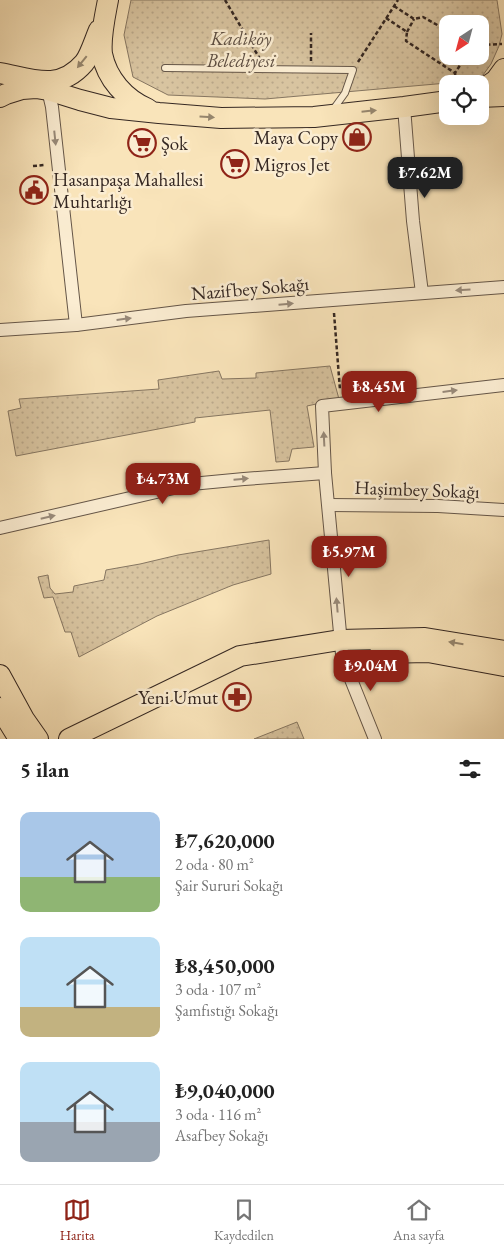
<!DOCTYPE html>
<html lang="tr">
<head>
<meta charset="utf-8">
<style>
  :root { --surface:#fff; --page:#f2f2f2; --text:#222; --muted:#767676; --line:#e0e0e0; --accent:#8f2418 }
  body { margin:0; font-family:"EB Garamond",serif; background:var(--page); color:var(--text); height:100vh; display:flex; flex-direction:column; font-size:19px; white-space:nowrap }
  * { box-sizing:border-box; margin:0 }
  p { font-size:16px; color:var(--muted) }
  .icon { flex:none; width:28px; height:28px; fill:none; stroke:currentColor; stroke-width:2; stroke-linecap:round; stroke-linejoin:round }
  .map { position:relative; height:739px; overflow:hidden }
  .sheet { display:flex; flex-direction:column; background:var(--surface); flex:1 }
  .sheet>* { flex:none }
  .needle { width:32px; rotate:216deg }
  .tools { position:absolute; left:439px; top:15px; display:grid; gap:10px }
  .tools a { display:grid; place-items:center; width:50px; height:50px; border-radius:10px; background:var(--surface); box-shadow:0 5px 20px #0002; font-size:25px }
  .price { position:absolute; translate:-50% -42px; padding:0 11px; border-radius:10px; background:var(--accent); color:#fff; font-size:16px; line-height:32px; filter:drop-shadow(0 1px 2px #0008) }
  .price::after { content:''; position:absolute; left:50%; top:30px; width:15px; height:11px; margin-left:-8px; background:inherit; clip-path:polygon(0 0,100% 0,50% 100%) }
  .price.active { background:#222; color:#fff }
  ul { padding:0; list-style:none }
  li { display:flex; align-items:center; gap:15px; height:125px; padding:0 20px }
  li span { display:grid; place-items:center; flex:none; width:140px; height:100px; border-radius:10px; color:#555 }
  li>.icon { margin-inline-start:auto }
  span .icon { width:60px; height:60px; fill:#fffc; stroke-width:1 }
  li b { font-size:21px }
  h2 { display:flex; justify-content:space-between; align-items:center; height:60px; padding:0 20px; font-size:21px }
  .menu { display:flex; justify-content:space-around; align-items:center; height:70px; border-top:1px solid var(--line); background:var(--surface); font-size:14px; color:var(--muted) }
  .menu a { display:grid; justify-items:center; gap:2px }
  .menu .active { color:var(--accent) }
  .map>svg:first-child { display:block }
  .grass { fill:url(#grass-dots); stroke:#867661; fill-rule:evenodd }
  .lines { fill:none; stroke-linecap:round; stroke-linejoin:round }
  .service-casing { stroke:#655648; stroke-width:8 }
  .minor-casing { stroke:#655648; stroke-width:14 }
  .primary-casing { stroke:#342722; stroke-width:22 }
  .path { stroke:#342722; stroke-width:2.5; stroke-dasharray:4 2.5; stroke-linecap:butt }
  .service { stroke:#fbedd2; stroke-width:6 }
  .minor { stroke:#fbedd2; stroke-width:12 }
  .primary { stroke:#f9e4ba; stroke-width:20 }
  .oneway { fill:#96866e }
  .oneway2 { fill:#988a7a }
  .labels { text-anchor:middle; stroke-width:5; stroke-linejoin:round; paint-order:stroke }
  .park-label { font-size:19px; font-style:italic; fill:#5d4e42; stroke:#fbedd2 }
  .poi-label { font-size:19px; fill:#342722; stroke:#fbedd2; text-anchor:start }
  .street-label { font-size:19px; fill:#342722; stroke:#fbedd2 }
</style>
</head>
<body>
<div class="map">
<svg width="504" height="739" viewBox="0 0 504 739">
  <defs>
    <pattern id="grass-dots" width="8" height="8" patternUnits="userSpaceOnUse" patternTransform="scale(1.25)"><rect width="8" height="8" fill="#d8c4a0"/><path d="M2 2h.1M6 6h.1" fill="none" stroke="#baa88a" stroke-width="1.8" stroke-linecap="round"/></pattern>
  </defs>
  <rect width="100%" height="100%" fill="#f9e4ba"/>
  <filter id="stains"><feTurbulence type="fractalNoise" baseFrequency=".004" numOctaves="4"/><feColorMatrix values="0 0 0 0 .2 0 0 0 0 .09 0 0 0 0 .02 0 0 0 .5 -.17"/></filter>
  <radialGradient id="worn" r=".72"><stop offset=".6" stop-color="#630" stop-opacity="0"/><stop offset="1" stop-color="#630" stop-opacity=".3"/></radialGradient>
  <g class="grass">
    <path d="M131,0H497L502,34L499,46L491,64L483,75L470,81L265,99L168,95L133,77L124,35ZM448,24H480V56H448Z"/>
    <polygon points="330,366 339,399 307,406 314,447 292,449 289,461 276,462 270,410 195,418 195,422 16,456 8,411 21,408 19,399 159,389 158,380 219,371 222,379 256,378 256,373"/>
    <polygon points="269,540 271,574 233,585 157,616 79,657 71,632 65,632 53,597 44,598 38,577 48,575 50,588 55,594 73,592 74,586 104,580 106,570 140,564 178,555"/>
    <polygon points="297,722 304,739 254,739"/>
  </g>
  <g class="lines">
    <defs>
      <polyline id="service" points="165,68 353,70 345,93 332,111"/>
      <g id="minor">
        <polyline points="48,90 52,107 76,325"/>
        <polyline points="404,107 413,221 422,293"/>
        <polyline points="0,330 76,325 186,311 504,287"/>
        <polyline points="329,505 438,506 504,510"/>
        <polyline points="0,528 191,484 244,479 325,473"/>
        <polyline points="375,739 344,662 342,654 325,473 322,406 504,385"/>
      </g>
      <g id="primary">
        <path d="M108,0C105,16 100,38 102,54C107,79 125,99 148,109"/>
        <path d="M0,73C32,79 59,92 84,63C90,56 95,39 99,30"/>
        <polyline points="480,91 496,80 504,69"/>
        <polyline points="0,97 6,94 22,89 36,88 48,90 80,100 111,108 159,113 221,118 314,117 404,107 448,101"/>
        <polyline points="480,97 504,96"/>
        <polyline points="380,653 428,652 504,666"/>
        <polyline points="0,675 24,719 38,739"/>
        <polyline points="0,708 19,739"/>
        <polyline points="69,739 240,656 340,640 425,638 504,651"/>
      </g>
    </defs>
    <use href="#service" class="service-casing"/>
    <use href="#minor" class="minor-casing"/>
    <use href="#primary" class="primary-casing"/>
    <g class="path">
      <polyline points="225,0 260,59"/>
      <polyline points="394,6 414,19 423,17 448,31"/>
      <polyline points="386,18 407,32 406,41 455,73 466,56"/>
      <polyline points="407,32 414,19"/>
      <polyline points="480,45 502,44"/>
      <polyline points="311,61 311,33"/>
      <polyline points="358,62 398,0"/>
      <polyline points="455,73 456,84"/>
      <polyline points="33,166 44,165"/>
      <polyline points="334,313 340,390"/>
    </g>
    <use href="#service" class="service"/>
    <use href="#minor" class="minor"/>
    <use href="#primary" class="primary"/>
  </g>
  <defs><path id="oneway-solid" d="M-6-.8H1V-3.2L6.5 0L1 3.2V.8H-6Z" transform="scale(1.25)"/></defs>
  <g class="oneway">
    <use href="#oneway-solid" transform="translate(82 62) rotate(129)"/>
    <use href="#oneway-solid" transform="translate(369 111) rotate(-6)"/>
    <use href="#oneway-solid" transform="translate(207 117) rotate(4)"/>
    <use href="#oneway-solid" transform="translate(456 643) rotate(-171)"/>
  </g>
  <g class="oneway2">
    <use href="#oneway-solid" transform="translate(55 138) rotate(84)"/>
    <use href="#oneway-solid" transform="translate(463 290) rotate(176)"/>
    <use href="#oneway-solid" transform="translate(286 304) rotate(-5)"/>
    <use href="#oneway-solid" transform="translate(124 319) rotate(-7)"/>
    <use href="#oneway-solid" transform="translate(450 391) rotate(-7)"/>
    <use href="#oneway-solid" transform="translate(324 439) rotate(-93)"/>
    <use href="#oneway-solid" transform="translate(241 479) rotate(-5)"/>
    <use href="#oneway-solid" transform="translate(48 517) rotate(-13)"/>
    <use href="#oneway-solid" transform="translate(337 605) rotate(-95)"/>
  </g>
  <defs>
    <symbol id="shop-ring" viewBox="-11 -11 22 22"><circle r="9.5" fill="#fbedd2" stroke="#8f2418" stroke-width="1.5"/><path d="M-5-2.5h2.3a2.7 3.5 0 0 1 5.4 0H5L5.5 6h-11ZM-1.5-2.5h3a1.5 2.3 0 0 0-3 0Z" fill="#8f2418"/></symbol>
    <symbol id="supermarket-ring" viewBox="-11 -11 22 22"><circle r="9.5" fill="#fbedd2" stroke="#8f2418" stroke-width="1.5"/><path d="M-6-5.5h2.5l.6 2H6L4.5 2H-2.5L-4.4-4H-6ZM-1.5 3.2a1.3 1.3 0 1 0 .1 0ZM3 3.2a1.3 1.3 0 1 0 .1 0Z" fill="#8f2418"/></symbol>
    <symbol id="civic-ring" viewBox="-11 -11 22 22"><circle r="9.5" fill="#fbedd2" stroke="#8f2418" stroke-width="1.5"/><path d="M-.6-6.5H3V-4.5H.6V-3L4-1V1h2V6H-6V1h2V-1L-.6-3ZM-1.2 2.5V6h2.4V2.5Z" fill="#8f2418"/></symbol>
    <symbol id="pharmacy-ring" viewBox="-11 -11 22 22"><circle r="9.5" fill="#fbedd2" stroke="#8f2418" stroke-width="1.5"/><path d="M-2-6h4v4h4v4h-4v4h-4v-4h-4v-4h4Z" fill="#8f2418"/></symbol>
  </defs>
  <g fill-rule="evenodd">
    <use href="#shop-ring" x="341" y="121" width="32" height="32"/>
    <use href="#supermarket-ring" x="126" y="127" width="32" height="32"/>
    <use href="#supermarket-ring" x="219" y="148" width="32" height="32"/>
    <use href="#civic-ring" x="18" y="174" width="32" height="32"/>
    <use href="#pharmacy-ring" x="221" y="681" width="32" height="32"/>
  </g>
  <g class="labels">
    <g class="park-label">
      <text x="241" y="45">Kadıköy<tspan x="241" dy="22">Belediyesi</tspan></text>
    </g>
    <g class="poi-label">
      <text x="338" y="144" text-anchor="end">Maya Copy</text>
      <text x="161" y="150">Şok</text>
      <text x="254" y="171">Migros Jet</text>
      <text x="53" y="186">Hasanpaşa Mahallesi<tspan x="53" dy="22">Muhtarlığı</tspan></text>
      <text x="218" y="704" text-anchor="end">Yeni Umut</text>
    </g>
    <g class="street-label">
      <text transform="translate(250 288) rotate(-5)" y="7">Nazifbey Sokağı</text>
      <text transform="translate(417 489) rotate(2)" y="7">Haşimbey Sokağı</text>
    </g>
  </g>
  <rect width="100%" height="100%" filter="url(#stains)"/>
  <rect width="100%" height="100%" fill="url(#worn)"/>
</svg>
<div class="tools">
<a><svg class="needle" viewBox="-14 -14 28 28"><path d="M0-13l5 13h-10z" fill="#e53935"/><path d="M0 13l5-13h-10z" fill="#767676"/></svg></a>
<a><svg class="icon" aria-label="locate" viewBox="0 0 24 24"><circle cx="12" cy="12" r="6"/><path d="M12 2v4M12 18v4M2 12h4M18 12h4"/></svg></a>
</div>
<b class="price active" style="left:425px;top:199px">₺7.62M</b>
<b class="price" style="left:379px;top:413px">₺8.45M</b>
<b class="price" style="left:163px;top:505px">₺4.73M</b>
<b class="price" style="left:349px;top:578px">₺5.97M</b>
<b class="price" style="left:371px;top:692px">₺9.04M</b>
</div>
<section class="sheet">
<h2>5 ilan<svg class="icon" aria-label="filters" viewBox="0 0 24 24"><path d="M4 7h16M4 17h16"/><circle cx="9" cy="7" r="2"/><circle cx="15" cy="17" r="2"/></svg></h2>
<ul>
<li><span style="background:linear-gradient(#a9c7e8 65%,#8fb573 0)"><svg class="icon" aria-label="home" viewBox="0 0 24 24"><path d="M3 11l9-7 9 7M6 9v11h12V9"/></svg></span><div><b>₺7,620,000</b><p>2 oda · 80 m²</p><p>Şair Sururi Sokağı</p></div></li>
<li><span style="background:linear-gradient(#bfe0f5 70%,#c2b280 0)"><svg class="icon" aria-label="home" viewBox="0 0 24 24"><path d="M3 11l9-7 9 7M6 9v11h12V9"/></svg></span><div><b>₺8,450,000</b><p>3 oda · 107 m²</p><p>Şamfıstığı Sokağı</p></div></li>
<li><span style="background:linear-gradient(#bfe0f5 60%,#9aa5b1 0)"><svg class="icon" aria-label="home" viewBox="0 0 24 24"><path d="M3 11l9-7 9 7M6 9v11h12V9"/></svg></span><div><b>₺9,040,000</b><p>3 oda · 116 m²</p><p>Asafbey Sokağı</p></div></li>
</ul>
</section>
<nav class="menu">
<a class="active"><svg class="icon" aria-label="map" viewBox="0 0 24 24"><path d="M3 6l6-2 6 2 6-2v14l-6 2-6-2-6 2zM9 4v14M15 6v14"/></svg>Harita</a>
<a><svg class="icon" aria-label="saved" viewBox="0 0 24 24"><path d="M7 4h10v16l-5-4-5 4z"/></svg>Kaydedilen</a>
<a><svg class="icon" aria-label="home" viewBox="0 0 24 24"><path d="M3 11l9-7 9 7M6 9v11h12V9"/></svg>Ana sayfa</a>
</nav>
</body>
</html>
